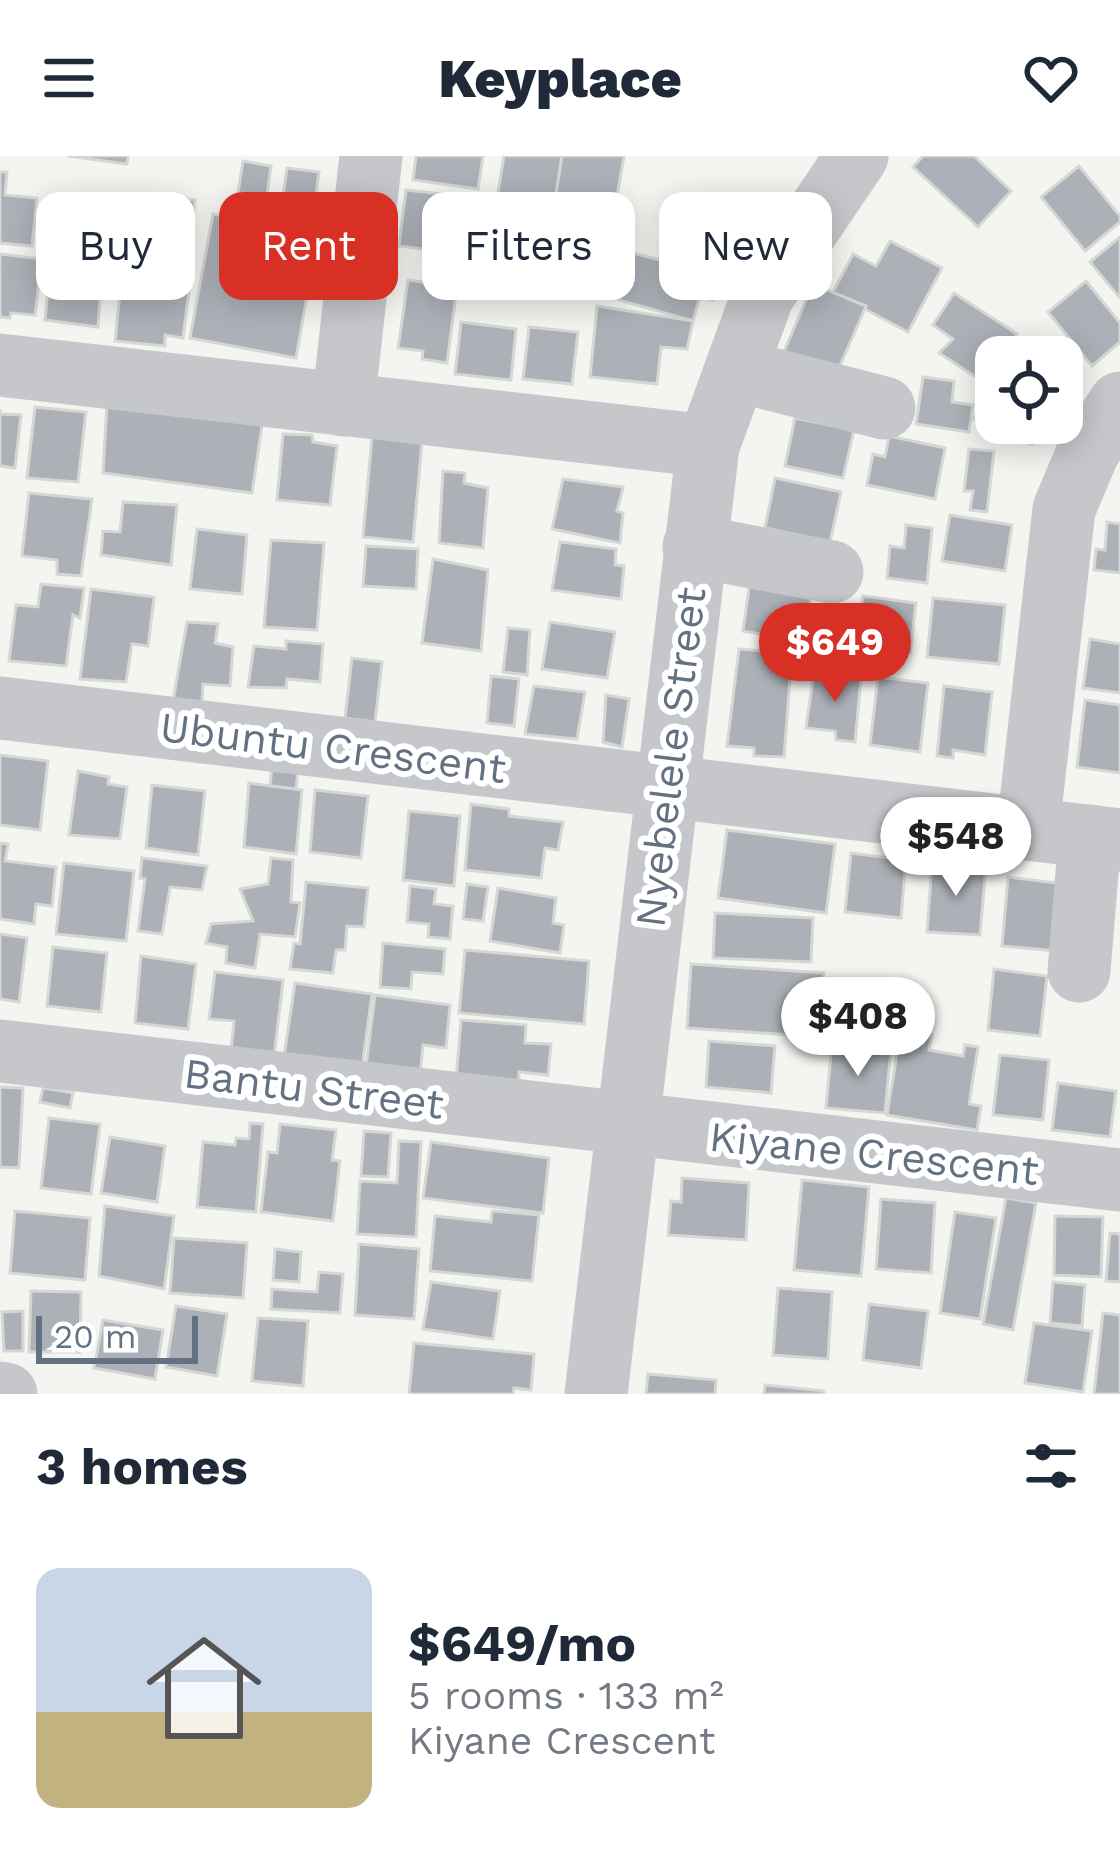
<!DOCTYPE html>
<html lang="en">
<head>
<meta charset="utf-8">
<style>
  :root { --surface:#fff; --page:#f6f6f7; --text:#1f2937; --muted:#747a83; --line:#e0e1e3; --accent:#d93025 }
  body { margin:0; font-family:"Work Sans",sans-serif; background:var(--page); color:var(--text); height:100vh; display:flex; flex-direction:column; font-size:45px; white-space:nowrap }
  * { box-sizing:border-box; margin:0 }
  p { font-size:39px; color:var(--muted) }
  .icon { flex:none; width:66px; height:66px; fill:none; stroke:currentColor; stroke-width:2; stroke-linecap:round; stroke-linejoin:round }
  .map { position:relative; height:1238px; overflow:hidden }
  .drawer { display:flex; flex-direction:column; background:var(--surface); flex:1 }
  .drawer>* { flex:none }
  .hud { position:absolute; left:36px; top:36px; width:1050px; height:108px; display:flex; gap:24px }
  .tools { position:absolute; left:975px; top:180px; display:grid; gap:24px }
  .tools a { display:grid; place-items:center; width:108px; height:108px; border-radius:24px; background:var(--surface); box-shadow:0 6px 30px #0003; font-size:60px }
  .scale { position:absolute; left:36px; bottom:30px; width:162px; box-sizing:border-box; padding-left:12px; border:6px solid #647182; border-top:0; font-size:33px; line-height:42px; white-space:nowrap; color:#647182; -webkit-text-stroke:9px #fff; paint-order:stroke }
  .price { position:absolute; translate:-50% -102px; padding:0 27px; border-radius:42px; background:#fff; color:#222; font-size:39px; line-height:78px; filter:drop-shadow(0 3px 6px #0008) }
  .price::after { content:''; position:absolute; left:50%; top:72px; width:36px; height:27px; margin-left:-18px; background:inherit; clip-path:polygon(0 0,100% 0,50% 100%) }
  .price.current { background:var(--accent); color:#fff }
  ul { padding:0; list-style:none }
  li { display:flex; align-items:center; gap:36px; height:300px; padding:0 36px }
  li+li { border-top:3px solid var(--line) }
  li span { display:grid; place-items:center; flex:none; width:336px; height:240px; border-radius:24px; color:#555 }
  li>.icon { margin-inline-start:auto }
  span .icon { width:144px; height:144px; fill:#fffc; stroke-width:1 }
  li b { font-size:51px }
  h2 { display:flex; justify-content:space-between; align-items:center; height:144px; padding:0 36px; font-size:51px }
  .tag { padding:0 42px; border-radius:24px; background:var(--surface); box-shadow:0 6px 30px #0003; font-size:42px; line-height:108px }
  .tag.current { background:var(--accent); color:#fff }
  header { display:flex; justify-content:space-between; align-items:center; height:156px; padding:0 36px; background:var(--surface); font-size:54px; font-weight:800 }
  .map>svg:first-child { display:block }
  .building { fill:#abb1b7; stroke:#d6d6d4; stroke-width:3 }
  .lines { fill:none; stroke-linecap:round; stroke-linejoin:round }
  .minor { stroke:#c5c7cb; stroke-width:63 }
  .labels { text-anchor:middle; stroke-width:12; stroke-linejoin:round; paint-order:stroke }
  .street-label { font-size:42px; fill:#647182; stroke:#fff }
</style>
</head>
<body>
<header><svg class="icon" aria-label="menu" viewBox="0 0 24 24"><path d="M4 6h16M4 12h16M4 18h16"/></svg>Keyplace<svg class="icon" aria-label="heart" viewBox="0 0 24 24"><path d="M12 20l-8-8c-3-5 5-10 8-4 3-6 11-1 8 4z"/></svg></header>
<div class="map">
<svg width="1120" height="1238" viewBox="0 0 1120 1238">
  <rect width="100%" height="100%" fill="#f4f5f1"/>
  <g class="building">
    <polygon points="68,0 128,0 127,8"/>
    <polygon points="416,0 483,0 478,33 413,24"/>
    <polygon points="504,0 562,0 554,51 497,42"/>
    <polygon points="562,0 624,0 613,62 554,51"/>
    <polygon points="923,0 974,0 1011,35 978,71 913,11"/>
    <polygon points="243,5 271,10 267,39 238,37"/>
    <polygon points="1079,10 1120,60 1120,66 1085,95 1041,41"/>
    <polygon points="287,12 319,16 315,46 283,41"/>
    <polygon points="0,16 7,16 5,39 37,42 32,90 0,87"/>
    <polygon points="406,34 461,40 455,97 399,90"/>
    <polygon points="152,39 195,44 187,110 143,105"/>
    <polygon points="76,44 133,54 126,105 60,95 60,66 70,67"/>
    <polygon points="213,58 318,77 296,202 190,182"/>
    <polygon points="680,60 733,75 713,144 700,140 693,165 619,144 633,97 659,104 662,93 670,95"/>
    <polygon points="463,70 504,76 498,118 457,113"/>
    <polygon points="1120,81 1120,142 1090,106"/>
    <polygon points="890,85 942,112 908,176 833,136 853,98 876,110"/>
    <polygon points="0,98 42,103 35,159 11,157 10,162 0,161"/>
    <polygon points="51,106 102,113 98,171 45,164"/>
    <polygon points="122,117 190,126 183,182 165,179 165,190 115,185"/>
    <polygon points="408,124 457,131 447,207 422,203 423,195 398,192"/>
    <polygon points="1086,125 1120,167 1120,186 1092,210 1048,156"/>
    <polygon points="813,128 866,150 828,237 776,214"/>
    <polygon points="954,137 1017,178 1002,201 996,201 996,210 985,227 939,197 953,183 933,169"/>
    <polygon points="597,150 693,165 687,193 661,191 657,228 590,221"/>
    <polygon points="461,166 516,173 511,224 455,218"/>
    <polygon points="529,171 578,176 572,228 523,223"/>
    <polygon points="994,218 996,267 1041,267 1032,288 974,263"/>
    <polygon points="923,221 954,225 952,246 973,249 969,276 916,268"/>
    <polygon points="107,247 263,263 252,337 103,317"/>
    <polygon points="35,251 86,256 78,326 27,322"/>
    <polygon points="0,253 0,258 21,259 15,312 0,310"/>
    <polygon points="795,262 854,274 843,322 785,310"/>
    <polygon points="283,278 312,279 313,286 337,290 330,349 277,344"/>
    <polygon points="889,280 945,292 935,343 867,329 873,298 885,301"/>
    <polygon points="372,281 422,286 413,386 363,381"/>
    <polygon points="969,293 994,295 987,356 970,354 973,335 964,335"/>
    <polygon points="443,315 465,317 464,327 488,332 483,392 439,387"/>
    <polygon points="775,322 841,336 830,386 765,372"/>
    <polygon points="563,323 623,331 617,355 623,357 620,387 552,373"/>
    <polygon points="29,337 92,343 81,420 57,418 57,404 22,400"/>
    <polygon points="123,346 177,349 171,409 101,399 103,375 120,376"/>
    <polygon points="950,359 1012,369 1005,415 942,405"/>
    <polygon points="1107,366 1120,368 1120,417 1094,414 1096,393 1105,394"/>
    <polygon points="906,369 932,372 927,427 887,422 890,390 904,392"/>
    <polygon points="197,373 247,379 242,438 190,433"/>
    <polygon points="271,384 324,387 317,474 264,471"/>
    <polygon points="560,386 616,393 615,409 624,410 621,443 552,434"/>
    <polygon points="366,390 418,393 416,433 363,430"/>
    <polygon points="433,403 488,414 481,495 422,487"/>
    <polygon points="750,425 812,439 803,486 743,475"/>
    <polygon points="41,428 84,432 80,462 73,459 66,510 9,505 16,449 38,451"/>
    <polygon points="91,433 154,441 148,490 132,488 126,526 80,523"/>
    <polygon points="863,440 916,447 910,497 847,489 850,464 859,466"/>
    <polygon points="933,442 1005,449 999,508 927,501"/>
    <polygon points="187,466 218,468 215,487 233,491 230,530 203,528 202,548 173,545"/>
    <polygon points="550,466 615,476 607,522 542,513"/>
    <polygon points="508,472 530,474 527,519 503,516"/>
    <polygon points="1090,483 1120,488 1120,537 1083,532"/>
    <polygon points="286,485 323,488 320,526 287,523 286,532 248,531 254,490 286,493"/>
    <polygon points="739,493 792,497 784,601 754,600 754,592 727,590"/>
    <polygon points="352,502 382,506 375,566 345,562"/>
    <polygon points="814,515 861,522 855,586 836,584 835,575 806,572"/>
    <polygon points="491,520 519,523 514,570 487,567"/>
    <polygon points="878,521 928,527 920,596 870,589"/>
    <polygon points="534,530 585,536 577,583 525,578"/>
    <polygon points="944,530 992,536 985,599 953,594 953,602 937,600"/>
    <polygon points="606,539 629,543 622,591 603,586"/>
    <polygon points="1085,544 1120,549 1120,617 1077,611"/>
    <polygon points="0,599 48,605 40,674 0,669"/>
    <polygon points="272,610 298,613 296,633 270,630"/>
    <polygon points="78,615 109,621 108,628 127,631 120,683 69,679"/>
    <polygon points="249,627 302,634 296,698 244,691"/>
    <polygon points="152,629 205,635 198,699 146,692"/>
    <polygon points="315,634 368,640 361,702 310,696"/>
    <polygon points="471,648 509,653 509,660 563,666 558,694 545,692 541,722 465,714"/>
    <polygon points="409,655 460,660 454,730 403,724"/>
    <polygon points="727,674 835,688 826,757 718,742"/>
    <polygon points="0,687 8,688 5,705 56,711 52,750 36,748 34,768 0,763"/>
    <polygon points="851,697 906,704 901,762 845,756"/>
    <polygon points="142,702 207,710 202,734 170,731 162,778 138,775 145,723 140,722"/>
    <polygon points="271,702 293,704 291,746 300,747 295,781 260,778 255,812 226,807 227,791 206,787 211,768 253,765 240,733 268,728"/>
    <polygon points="932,706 986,710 980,779 927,776"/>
    <polygon points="64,707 134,715 126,785 56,778"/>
    <polygon points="1008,721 1065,728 1058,795 1002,790"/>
    <polygon points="306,726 368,732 364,771 347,770 345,794 336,794 333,817 290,813 294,787 300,788"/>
    <polygon points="467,728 488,731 483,765 463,763"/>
    <polygon points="410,730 436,733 434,748 453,750 450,783 428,781 429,768 407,766"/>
    <polygon points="498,732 556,742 553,767 564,769 560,797 490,785"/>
    <polygon points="715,757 813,762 811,806 713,802"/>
    <polygon points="0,778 27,782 19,846 0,843"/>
    <polygon points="383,787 445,793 443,818 412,816 411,833 380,831"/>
    <polygon points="53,791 107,797 101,856 47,850"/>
    <polygon points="465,794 589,805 584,868 459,857"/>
    <polygon points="141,800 196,808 188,873 135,867"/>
    <polygon points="691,808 824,817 820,881 687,872"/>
    <polygon points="994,813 1047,820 1040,880 988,874"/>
    <polygon points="215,816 283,824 274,901 231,896 234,865 209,863"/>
    <polygon points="295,827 372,838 362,911 284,901"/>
    <polygon points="375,839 450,849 446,892 423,889 420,918 366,911"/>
    <polygon points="853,852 895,856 892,888 850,884"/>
    <polygon points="461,864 526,869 525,887 551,888 548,919 519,916 519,929 456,924"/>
    <polygon points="901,873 932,879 929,894 963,900 965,889 978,891 969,948 981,950 977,974 887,959"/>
    <polygon points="709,885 775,890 771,937 706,931"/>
    <polygon points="832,889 891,894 885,957 826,952"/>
    <polygon points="1000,899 1049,904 1043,964 993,959"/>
    <polygon points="1058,927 1116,935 1110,981 1052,974"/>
    <polygon points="0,931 23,932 19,1012 0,1011"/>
    <polygon points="43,932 73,937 70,952 40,946"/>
    <polygon points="49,962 100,968 91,1038 41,1032"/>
    <polygon points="250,967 263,968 256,1056 197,1051 203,986 235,989 236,982 249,983"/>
    <polygon points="280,968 336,974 332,1004 340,1005 333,1065 261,1056 268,996 277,997"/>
    <polygon points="364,975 391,977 388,1021 361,1020"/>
    <polygon points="110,981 165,990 157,1046 101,1037"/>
    <polygon points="399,985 421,986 416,1081 357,1078 360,1025 397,1027"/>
    <polygon points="431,986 549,1002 543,1057 423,1042"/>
    <polygon points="682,1022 749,1027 746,1084 668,1079 671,1045 681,1046"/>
    <polygon points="802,1024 869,1031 861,1120 794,1114"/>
    <polygon points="1006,1042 1036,1047 1013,1174 983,1168"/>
    <polygon points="881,1043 935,1047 931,1117 876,1113"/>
    <polygon points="105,1050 174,1060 164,1133 99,1120"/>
    <polygon points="15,1055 90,1062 85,1124 10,1117"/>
    <polygon points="492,1055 539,1059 532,1125 430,1115 435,1060 491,1066"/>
    <polygon points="955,1056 996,1062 980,1163 940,1157"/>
    <polygon points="1055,1060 1103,1061 1101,1121 1054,1119"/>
    <polygon points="1110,1077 1120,1078 1120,1126 1106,1125"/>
    <polygon points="174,1082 247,1087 243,1142 170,1137"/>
    <polygon points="359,1088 419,1093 414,1163 355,1159"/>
    <polygon points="275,1093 301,1096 299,1126 273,1124"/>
    <polygon points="319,1116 343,1118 340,1157 271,1153 272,1133 317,1136"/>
    <polygon points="431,1126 500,1135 493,1183 423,1173"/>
    <polygon points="1053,1126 1085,1129 1082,1170 1050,1167"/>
    <polygon points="778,1132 832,1136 828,1203 773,1199"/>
    <polygon points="31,1135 81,1136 80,1196 29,1196"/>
    <polygon points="869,1148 928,1155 921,1212 863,1204"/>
    <polygon points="176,1150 227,1158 217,1220 166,1211"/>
    <polygon points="23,1155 23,1195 4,1195 2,1156"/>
    <polygon points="1103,1157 1120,1159 1120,1238 1094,1238"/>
    <polygon points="258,1162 308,1165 303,1230 252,1225"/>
    <polygon points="103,1164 163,1174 155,1223 94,1212"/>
    <polygon points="1034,1167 1092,1175 1083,1236 1025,1227"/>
    <polygon points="414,1187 534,1198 531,1234 514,1232 513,1238 409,1238"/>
    <polygon points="648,1218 716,1224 715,1238 646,1238"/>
    <polygon points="765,1229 824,1235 823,1238 764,1238"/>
  </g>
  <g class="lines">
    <g class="minor">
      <polyline points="0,209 708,290"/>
      <polyline points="736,214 884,252"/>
      <polyline points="343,249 371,0"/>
      <polyline points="694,390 832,416"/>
      <polyline points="0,552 1120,684"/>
      <polyline points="1028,673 1064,353 1088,296 1120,247"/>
      <polyline points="1079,815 1090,680"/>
      <polyline points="0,895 1120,1024"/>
      <polyline points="0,1237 6,1238"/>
      <polyline points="596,1238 708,290 763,139 857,0"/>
    </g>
  </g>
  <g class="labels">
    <g class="street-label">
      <text transform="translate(333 591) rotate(7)" y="15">Ubuntu Crescent</text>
      <text transform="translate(670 601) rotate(-83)" y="15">Nyebelele Street</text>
      <text transform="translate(314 932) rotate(7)" y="15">Bantu Street</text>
      <text transform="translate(874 997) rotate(6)" y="15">Kiyane Crescent</text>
    </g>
  </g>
</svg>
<div class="tools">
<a><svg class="icon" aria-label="locate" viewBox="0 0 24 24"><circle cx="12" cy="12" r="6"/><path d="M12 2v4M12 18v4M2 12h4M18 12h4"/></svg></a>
</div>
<div class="scale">20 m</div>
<b class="price current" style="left:835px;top:549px">$649</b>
<b class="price" style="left:956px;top:743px">$548</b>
<b class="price" style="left:858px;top:923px">$408</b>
<div class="hud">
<a class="tag">Buy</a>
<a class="tag current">Rent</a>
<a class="tag">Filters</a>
<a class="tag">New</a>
</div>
</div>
<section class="drawer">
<h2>3 homes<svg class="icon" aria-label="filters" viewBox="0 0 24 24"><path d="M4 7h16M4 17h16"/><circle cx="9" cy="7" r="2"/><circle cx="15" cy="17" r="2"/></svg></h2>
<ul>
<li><span style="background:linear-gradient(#c9d6e8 60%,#c2b280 0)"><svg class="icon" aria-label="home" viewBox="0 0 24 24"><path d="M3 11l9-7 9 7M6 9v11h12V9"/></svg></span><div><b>$649/mo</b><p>5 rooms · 133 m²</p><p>Kiyane Crescent</p></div></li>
</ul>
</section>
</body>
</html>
